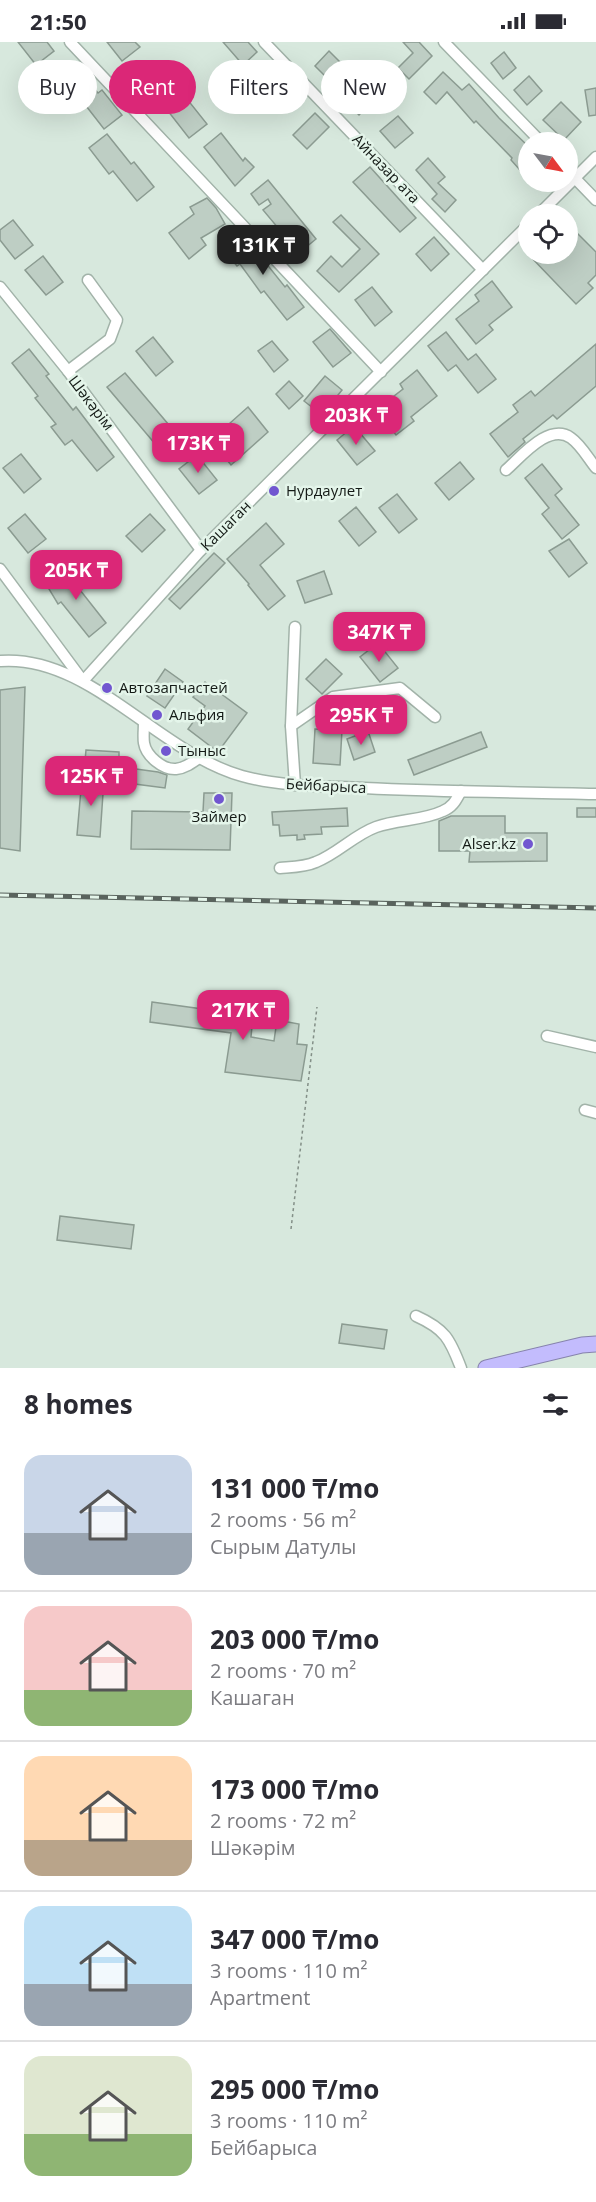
<!DOCTYPE html>
<html lang="en">
<head>
<meta charset="utf-8">
<style>
  :root { --surface:#fff; --page:#f7f7f7; --text:#2b2b33; --muted:#7c7c81; --line:#e1e1e2; --accent:#db2777 }
  body { margin:0; font-family:"Open Sans",sans-serif; background:var(--page); color:var(--text); height:100vh; display:flex; flex-direction:column; font-size:22px; white-space:nowrap }
  * { box-sizing:border-box; margin:0 }
  p { font-size:20px; color:var(--muted) }
  .icon { flex:none; width:33px; height:33px; fill:none; stroke:currentColor; stroke-width:2; stroke-linecap:round; stroke-linejoin:round }
  .map { position:relative; height:1326px; overflow:hidden }
  .sheet { display:flex; flex-direction:column; background:var(--surface); flex:1 }
  .sheet>* { flex:none }
  .banner { position:absolute; left:18px; top:18px; width:561px; height:54px; display:flex; gap:12px }
  .needle { width:39px; rotate:122deg }
  .fabs { position:absolute; left:518px; top:90px; display:grid; gap:12px }
  .fabs a { display:grid; place-items:center; width:60px; height:60px; border-radius:50%; background:var(--surface); box-shadow:0 6px 24px #0002; font-size:30px }
  .price { position:absolute; translate:-50% -51px; padding:0 14px; border-radius:12px; background:var(--accent); color:#fff; font-size:20px; line-height:39px; filter:drop-shadow(0 2px 3px #0008) }
  .price::after { content:''; position:absolute; left:50%; top:36px; width:18px; height:14px; margin-left:-9px; background:inherit; clip-path:polygon(0 0,100% 0,50% 100%) }
  .price.current { background:#222; color:#fff }
  ul { padding:0; list-style:none }
  li { display:flex; align-items:center; gap:18px; height:150px; padding:0 24px }
  li+li { border-top:2px solid var(--line) }
  li span { display:grid; place-items:center; flex:none; width:168px; height:120px; border-radius:18px; color:#555 }
  li>.icon { margin-inline-start:auto }
  span .icon { width:72px; height:72px; fill:#fffc; stroke-width:1 }
  li b { font-size:26px }
  h2 { display:flex; justify-content:space-between; align-items:center; height:72px; padding:0 24px; font-size:26px }
  .tag { padding:0 21px; border-radius:27px; background:var(--surface); box-shadow:0 6px 24px #0002; font-size:21px; line-height:54px }
  .tag.current { background:var(--accent); color:#fff }
  .status { display:flex; justify-content:space-between; align-items:center; height:42px; padding:0 30px; background:var(--surface); direction:ltr }
  .status svg { height:16px; fill:currentColor }
  .map>svg:first-child { display:block }
  .building { fill:#becec4; stroke:#8b9b91; stroke-width:1.5 }
  .lines { fill:none; stroke-linecap:round; stroke-linejoin:round }
  .minor-casing { stroke:#a2b3a9; stroke-width:13 }
  .highway-casing { stroke:#8683ac; stroke-width:17 }
  .path { stroke:#838f87; stroke-width:1.5; stroke-dasharray:3 3; stroke-linecap:butt }
  .minor { stroke:#fff; stroke-width:10 }
  .highway { stroke:#c3bcfd; stroke-width:15 }
  .rail-casing { stroke:#59635d; stroke-width:5 }
  .rail { stroke:#e4f5ea; stroke-width:3; stroke-dasharray:9; stroke-linecap:butt }
  .poi-dot { fill:#7156d0; stroke:#e4f5ea; stroke-width:2 }
  .labels { text-anchor:middle; stroke-width:5; stroke-linejoin:round; paint-order:stroke }
  .street-label { font-size:15px; fill:#141a16; stroke:#e4f5ea }
  .poi-label { font-size:15px; fill:#141a16; stroke:#e4f5ea; text-anchor:start }
</style>
</head>
<body>
<div class="status"><b>21:50</b><svg viewBox="0 0 49 12"><path d="M0 12V9h3v3zM5 12V6h3v6zM10 12V3h3v9zM15 12V0h3v12zM26 1h20v11H26zM47 4h2v5h-2z"/></svg></div>
<div class="map">
<svg width="596" height="1326" viewBox="0 0 596 1326">
  <rect width="100%" height="100%" fill="#d7e8dd"/>
  <g class="building">
    <polygon points="18,0 47,0 54,9 36,23"/>
    <polygon points="107,0 135,0 140,5 122,19"/>
    <polygon points="223,0 248,0 257,10 243,23"/>
    <polygon points="403,0 419,0 432,14 409,37 398,26 413,11"/>
    <polygon points="329,9 342,22 328,37 315,24"/>
    <polygon points="504,10 516,26 503,37 491,21"/>
    <polygon points="269,22 284,39 270,51 255,35"/>
    <polygon points="74,23 98,51 102,48 122,73 104,87 76,51 65,62 50,45"/>
    <polygon points="154,24 183,60 187,57 207,82 189,96 161,60 157,63 137,38"/>
    <polygon points="443,30 462,48 469,42 499,76 528,104 528,137 511,118 512,116 476,79 474,81 447,50 436,62 424,50"/>
    <polygon points="529,34 542,49 527,63 514,48"/>
    <polygon points="358,39 375,56 359,73 341,55"/>
    <polygon points="596,46 596,73 589,74 585,48"/>
    <polygon points="561,60 581,80 564,98 543,78"/>
    <polygon points="315,71 329,85 307,107 293,93"/>
    <polygon points="398,74 413,91 395,106 380,89"/>
    <polygon points="221,91 243,119 245,116 254,125 235,144 204,105"/>
    <polygon points="107,92 131,122 134,120 154,145 137,159 113,129 109,132 89,106"/>
    <polygon points="428,116 445,135 438,141 456,158 445,170 432,157 437,152 416,128"/>
    <polygon points="370,125 416,176 400,190 353,140"/>
    <polygon points="268,138 316,197 299,211 263,168 271,162 268,157 259,163 251,152"/>
    <polygon points="207,156 216,166 225,182 201,196 206,203 189,217 169,191 194,172 190,165"/>
    <polygon points="341,173 379,212 339,250 317,229 331,214 342,225 360,207 333,180"/>
    <polygon points="13,178 33,203 15,217 0,198 0,188"/>
    <polygon points="567,181 596,210 596,233 588,241 593,246 576,262 528,212 567,212"/>
    <polygon points="237,191 259,216 261,215 285,245 287,243 304,265 287,278 264,249 261,251 240,222 237,224 221,205"/>
    <polygon points="434,195 449,212 431,229 416,212"/>
    <polygon points="43,214 63,240 46,253 25,228"/>
    <polygon points="492,239 512,265 489,283 493,288 476,302 456,277 479,259 475,253"/>
    <polygon points="372,245 392,270 375,284 355,258"/>
    <polygon points="330,287 351,311 333,325 313,300"/>
    <polygon points="446,290 468,318 476,312 496,337 478,351 456,323 448,329 428,304"/>
    <polygon points="153,295 173,320 156,334 136,309"/>
    <polygon points="272,299 288,318 274,330 258,309"/>
    <polygon points="596,302 596,344 557,377 553,373 523,397 525,400 508,415 490,392 518,370 513,363 531,349 535,354"/>
    <polygon points="29,307 49,332 46,334 73,368 76,365 114,415 97,429 72,398 65,403 51,385 56,382 35,356 38,354 12,321"/>
    <polygon points="417,328 437,354 411,375 414,379 396,393 376,368 403,347 400,342"/>
    <polygon points="125,331 174,389 156,403 107,345"/>
    <polygon points="325,334 342,348 322,373 304,359"/>
    <polygon points="289,339 303,354 289,367 276,352"/>
    <polygon points="248,365 268,390 231,423 211,398"/>
    <polygon points="354,384 375,409 357,423 337,398"/>
    <polygon points="21,412 41,437 24,451 3,426"/>
    <polygon points="197,413 217,438 199,452 179,427"/>
    <polygon points="460,420 474,437 449,458 435,441"/>
    <polygon points="542,422 562,447 555,453 579,483 562,497 542,472 549,466 525,436"/>
    <polygon points="397,452 417,477 399,491 379,466"/>
    <polygon points="356,465 376,490 359,504 339,479"/>
    <polygon points="25,472 46,497 28,511 8,486"/>
    <polygon points="150,472 165,488 142,510 126,494"/>
    <polygon points="266,481 284,502 260,523 285,554 268,568 248,543 249,542 227,517"/>
    <polygon points="569,497 587,521 569,535 549,509"/>
    <polygon points="214,511 225,521 180,567 169,557"/>
    <polygon points="74,526 85,545 80,548 106,581 89,595 61,560 58,562 46,542"/>
    <polygon points="324,529 332,552 305,561 297,539"/>
    <polygon points="378,601 398,626 380,640 360,615"/>
    <polygon points="326,617 342,632 322,652 306,637"/>
    <polygon points="165,627 183,640 165,666 147,654"/>
    <polygon points="205,640 247,671 218,710 188,687 205,664 193,655"/>
    <polygon points="25,645 20,809 0,806 0,648"/>
    <polygon points="387,655 403,675 386,689 366,664 375,657"/>
    <polygon points="315,687 342,688 340,723 313,721"/>
    <polygon points="368,689 375,710 354,718 347,697"/>
    <polygon points="481,690 487,705 414,733 408,718"/>
    <polygon points="86,708 119,710 119,721 85,719"/>
    <polygon points="136,727 158,730 167,733 165,746 135,742"/>
    <polygon points="82,736 104,737 100,795 77,793"/>
    <polygon points="204,751 232,751 230,808 131,807 132,769 203,770"/>
    <polygon points="347,766 348,784 321,785 322,792 304,793 305,797 297,798 297,793 280,794 279,783 273,783 272,770"/>
    <rect x="577" y="766" width="19" height="9"/>
    <polygon points="451,774 505,774 505,791 547,791 547,819 469,820 470,809 439,809 439,779"/>
    <polygon points="152,960 253,974 251,995 274,999 277,978 299,982 297,1002 307,1003 301,1039 225,1030 231,991 150,980"/>
    <polygon points="60,1174 134,1183 131,1207 57,1198"/>
    <polygon points="342,1282 387,1288 384,1307 339,1301"/>
  </g>
  <g class="lines">
    <defs>
      <g id="minor">
        <polyline points="70,0 381,330"/>
        <polyline points="264,0 483,228"/>
        <polyline points="444,0 541,100"/>
        <polyline points="567,128 596,158"/>
        <polyline points="539,172 596,115"/>
        <polyline points="0,245 68,329 201,508"/>
        <polyline points="68,329 110,297 117,278 88,238"/>
        <path d="M506,428C521,415 549,380 571,396C581,403 588,416 596,426"/>
        <polyline points="0,527 83,639"/>
        <path d="M0,619C89,612 159,711 242,734C282,745 324,744 364,746C441,750 519,750 596,752"/>
        <polyline points="83,639 201,508 528,183"/>
        <path d="M144,681C144,687 143,695 144,701C146,714 163,728 176,727C185,726 192,721 199,716"/>
        <polyline points="291,684 333,655 400,646 435,675"/>
        <polyline points="295,743 291,684 295,585"/>
        <path d="M280,826C292,825 305,825 316,820C337,812 354,793 376,785C398,777 422,779 443,769C453,765 456,758 461,749"/>
        <polyline points="547,994 596,1005"/>
        <polyline points="585,1068 596,1071"/>
        <path d="M416,1274C445,1287 450,1297 461,1326"/>
      </g>
      <polyline id="highway" points="486,1326 582,1303 596,1302"/>
    </defs>
    <use href="#minor" class="minor-casing"/>
    <use href="#highway" class="highway-casing"/>
    <polyline class="path" points="291,1187 317,965"/>
    <use href="#minor" class="minor"/>
    <use href="#highway" class="highway"/>
    <defs>
      <polyline id="rail" points="0,853 596,866"/>
    </defs>
    <use href="#rail" class="rail-casing"/>
    <use href="#rail" class="rail"/>
  </g>
  <g class="poi-dot">
    <circle cx="274" cy="449" r="6"/>
    <circle cx="107" cy="646" r="6"/>
    <circle cx="157" cy="673" r="6"/>
    <circle cx="166" cy="709" r="6"/>
    <circle cx="219" cy="757" r="6"/>
    <circle cx="528" cy="802" r="6"/>
  </g>
  <g class="labels">
    <g class="street-label">
      <text transform="translate(386 127) rotate(46)" y="5">Айназар ата</text>
      <text transform="translate(91 361) rotate(53)" y="5">Шәкәрім</text>
      <text transform="translate(226 484) rotate(-45)" y="5">Кашаган</text>
      <text transform="translate(326 744) rotate(3)" y="5">Бейбарыса</text>
    </g>
    <g class="poi-label">
      <text x="286" y="454">Нурдаулет</text>
      <text x="119" y="651">Автозапчастей</text>
      <text x="169" y="678">Альфия</text>
      <text x="178" y="714">Тыныс</text>
      <text x="219" y="780" text-anchor="middle">Займер</text>
      <text x="516" y="807" text-anchor="end">Alser.kz</text>
    </g>
  </g>
</svg>
<div class="fabs">
<a><svg class="needle" viewBox="-14 -14 28 28"><path d="M0-13l5 13h-10z" fill="#e53935"/><path d="M0 13l5-13h-10z" fill="#7c7c81"/></svg></a>
<a><svg class="icon" aria-label="locate" viewBox="0 0 24 24"><circle cx="12" cy="12" r="6"/><path d="M12 2v4M12 18v4M2 12h4M18 12h4"/></svg></a>
</div>
<b class="price current" style="left:263px;top:234px">131K ₸</b>
<b class="price" style="left:356px;top:404px">203K ₸</b>
<b class="price" style="left:198px;top:432px">173K ₸</b>
<b class="price" style="left:76px;top:559px">205K ₸</b>
<b class="price" style="left:379px;top:621px">347K ₸</b>
<b class="price" style="left:361px;top:704px">295K ₸</b>
<b class="price" style="left:91px;top:765px">125K ₸</b>
<b class="price" style="left:243px;top:999px">217K ₸</b>
<div class="banner">
<a class="tag">Buy</a>
<a class="tag current">Rent</a>
<a class="tag">Filters</a>
<a class="tag">New</a>
</div>
</div>
<section class="sheet">
<h2>8 homes<svg class="icon" aria-label="filters" viewBox="0 0 24 24"><path d="M4 7h16M4 17h16"/><circle cx="9" cy="7" r="2"/><circle cx="15" cy="17" r="2"/></svg></h2>
<ul>
<li><span style="background:linear-gradient(#c9d6e8 65%,#9aa5b1 0)"><svg class="icon" aria-label="home" viewBox="0 0 24 24"><path d="M3 11l9-7 9 7M6 9v11h12V9"/></svg></span><div><b>131 000 ₸/mo</b><p>2 rooms · 56 m²</p><p>Сырым Датулы</p></div></li>
<li><span style="background:linear-gradient(#f6c9c9 70%,#8fb573 0)"><svg class="icon" aria-label="home" viewBox="0 0 24 24"><path d="M3 11l9-7 9 7M6 9v11h12V9"/></svg></span><div><b>203 000 ₸/mo</b><p>2 rooms · 70 m²</p><p>Кашаган</p></div></li>
<li><span style="background:linear-gradient(#ffd9b3 70%,#b9a48a 0)"><svg class="icon" aria-label="home" viewBox="0 0 24 24"><path d="M3 11l9-7 9 7M6 9v11h12V9"/></svg></span><div><b>173 000 ₸/mo</b><p>2 rooms · 72 m²</p><p>Шәкәрім</p></div></li>
<li><span style="background:linear-gradient(#bfe0f5 65%,#9aa5b1 0)"><svg class="icon" aria-label="home" viewBox="0 0 24 24"><path d="M3 11l9-7 9 7M6 9v11h12V9"/></svg></span><div><b>347 000 ₸/mo</b><p>3 rooms · 110 m²</p><p>Apartment</p></div></li>
<li><span style="background:linear-gradient(#dfe7d0 65%,#8fb573 0)"><svg class="icon" aria-label="home" viewBox="0 0 24 24"><path d="M3 11l9-7 9 7M6 9v11h12V9"/></svg></span><div><b>295 000 ₸/mo</b><p>3 rooms · 110 m²</p><p>Бейбарыса</p></div></li>
</ul>
</section>
</body>
</html>
